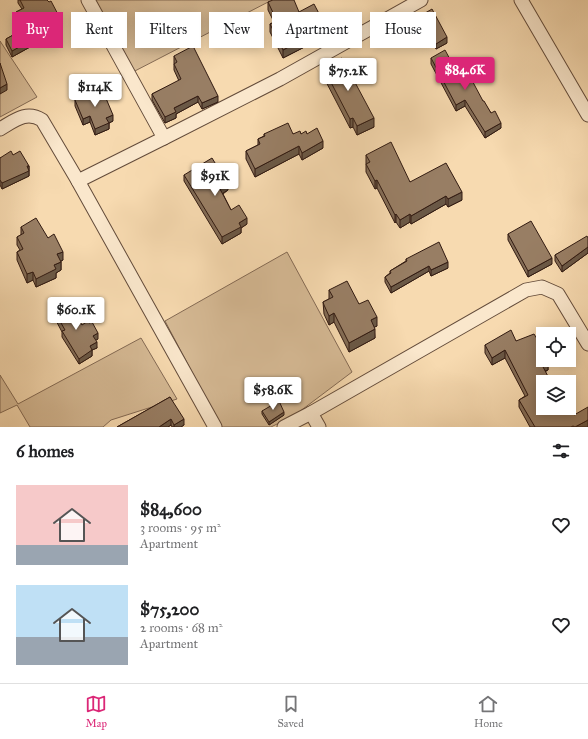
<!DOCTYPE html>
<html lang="en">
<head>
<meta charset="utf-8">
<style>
  :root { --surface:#fff; --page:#f6f6f6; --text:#202124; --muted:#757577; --line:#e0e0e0; --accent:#db2777 }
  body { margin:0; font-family:"IM FELL Great Primer",serif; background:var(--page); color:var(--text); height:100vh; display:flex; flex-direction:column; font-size:15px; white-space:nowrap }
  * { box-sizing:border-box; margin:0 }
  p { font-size:13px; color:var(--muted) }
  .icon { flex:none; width:22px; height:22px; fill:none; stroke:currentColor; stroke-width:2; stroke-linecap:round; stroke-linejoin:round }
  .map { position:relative; height:427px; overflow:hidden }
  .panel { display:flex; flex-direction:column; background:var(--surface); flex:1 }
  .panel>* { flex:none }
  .guide { position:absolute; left:12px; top:12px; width:564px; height:36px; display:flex; gap:8px }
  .fabs { position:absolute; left:536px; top:327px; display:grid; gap:8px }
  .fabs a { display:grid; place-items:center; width:40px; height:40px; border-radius:0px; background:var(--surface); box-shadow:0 2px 10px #0003; font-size:20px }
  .price { position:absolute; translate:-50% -34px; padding:0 9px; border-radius:4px; background:#fff; color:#222; font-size:13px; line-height:26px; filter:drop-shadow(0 1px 2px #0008) }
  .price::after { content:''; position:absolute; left:50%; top:24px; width:12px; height:9px; margin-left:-6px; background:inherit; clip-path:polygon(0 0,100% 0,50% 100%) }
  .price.current { background:var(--accent); color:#fff }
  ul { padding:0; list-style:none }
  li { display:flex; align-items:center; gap:12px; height:100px; padding:0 16px }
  li span { display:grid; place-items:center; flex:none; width:112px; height:80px; border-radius:0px; color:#555 }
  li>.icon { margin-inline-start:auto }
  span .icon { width:48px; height:48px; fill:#fffc; stroke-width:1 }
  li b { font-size:17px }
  h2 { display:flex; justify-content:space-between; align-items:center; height:48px; padding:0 16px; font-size:17px }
  .pill { padding:0 14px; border-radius:0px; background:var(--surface); box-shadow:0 2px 10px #0003; font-size:14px; line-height:36px }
  .pill.current { background:var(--accent); color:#fff }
  .dock { display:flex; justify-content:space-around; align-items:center; height:56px; border-top:1px solid var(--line); background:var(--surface); font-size:11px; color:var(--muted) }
  .dock a { display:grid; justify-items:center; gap:2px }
  .dock .current { color:var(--accent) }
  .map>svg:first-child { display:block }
  .green { fill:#d6ba95; stroke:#846a54 }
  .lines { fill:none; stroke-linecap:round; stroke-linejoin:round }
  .minor-casing { stroke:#634b3a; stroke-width:15 }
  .minor { stroke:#fae7cc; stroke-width:13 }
  .wall { fill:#836c56; stroke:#321b12 }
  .shaded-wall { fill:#6a5846; stroke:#321b12 }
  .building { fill:#987e64; stroke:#321b12 }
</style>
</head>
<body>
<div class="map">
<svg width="588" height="427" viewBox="0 0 588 427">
  <rect width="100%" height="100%" fill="#f7dab0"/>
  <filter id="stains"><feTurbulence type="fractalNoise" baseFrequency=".005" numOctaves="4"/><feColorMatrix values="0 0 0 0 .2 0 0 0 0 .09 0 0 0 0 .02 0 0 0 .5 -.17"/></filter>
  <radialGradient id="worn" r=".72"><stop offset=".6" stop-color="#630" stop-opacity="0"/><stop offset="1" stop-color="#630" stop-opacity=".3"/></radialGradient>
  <g class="green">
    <polygon points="94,0 272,0 131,73"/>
    <polygon points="0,41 37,97 0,117"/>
    <polygon points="287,252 352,372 295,415 271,427 221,427 165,321"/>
    <polygon points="141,338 177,399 111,420 103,427 30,427 17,405 0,413 0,375 18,404"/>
  </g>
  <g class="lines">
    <defs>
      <g id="minor">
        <polyline points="521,0 588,115"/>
        <path d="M0,129C14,121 26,110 42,120L78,181L215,427"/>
        <polyline points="164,138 280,79 421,0"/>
        <polyline points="78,181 164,138 88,0"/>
        <polyline points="311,413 526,290 542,287 558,294 588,344"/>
        <polyline points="284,427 311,413 319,427"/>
      </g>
    </defs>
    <use href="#minor" class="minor-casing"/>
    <use href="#minor" class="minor"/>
  </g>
  <g class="wall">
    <polygon points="18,0 47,0 61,25 48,33 47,31 30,40 30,47 12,57 6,45 6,39 22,30 16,18 16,12 22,9 18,3"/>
    <polygon points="268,2 299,12 326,36 283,58 270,32 270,24 274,22 268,10"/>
    <polygon points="420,16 447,43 436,49 420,21"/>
    <polygon points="174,56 218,102 202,109 198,102 176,114 176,118 165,123 152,100 152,94 179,81 174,70"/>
    <polygon points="431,58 458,74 483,101 501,128 485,138 465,106 456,111 431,64"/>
    <polygon points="323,67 374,127 357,135 353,127 350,128 323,76"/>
    <polygon points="75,100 113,121 109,123 109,129 95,135 90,122 83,125 75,106"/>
    <polygon points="264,134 307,134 323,148 302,160 299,154 255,177 246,159 246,151 258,145 258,139 264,136"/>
    <polygon points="13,155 29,166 29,176 2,189 0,185 0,158"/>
    <polygon points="366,155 410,182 462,200 448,207 446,204 411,224 410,222 400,228 396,222 395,223 377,188 375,189 366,172"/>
    <polygon points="184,175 228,190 223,194 231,210 247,224 241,228 241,233 222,244 184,181"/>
    <polygon points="21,227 48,238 63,260 61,261 61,270 56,273 56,278 36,287 33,280 27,283 17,260 17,252 20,250 17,245 17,237 21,235"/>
    <polygon points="508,234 552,264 528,277 508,240"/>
    <polygon points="588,238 588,253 562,272 555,261 555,255"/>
    <polygon points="406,259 448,268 431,276 429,271 391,293 385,282 385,277 390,273 390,271 406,261"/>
    <polygon points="329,290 359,304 377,326 374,327 375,338 349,352 334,322 329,325 324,314 323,302 329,299"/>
    <polygon points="52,307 69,317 82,325 98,339 95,340 97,348 92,350 92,356 79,364 62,337 62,332 52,313"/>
    <polygon points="516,341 548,360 548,370 546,371 543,382 574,415 588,427 530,427 519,407 519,400 525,396 505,358 492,365 485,353 485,345"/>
    <polygon points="170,397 184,425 181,427 172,427 171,425 168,427 117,427"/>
    <polygon points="262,411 284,415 269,425 262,414"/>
  </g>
  <g class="shaded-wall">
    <polygon points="61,20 61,25 48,33 48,27"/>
    <polygon points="47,25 47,31 28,41 28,36"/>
    <polygon points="326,27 326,36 283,58 283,50"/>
    <polygon points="447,37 447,43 436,49 436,44"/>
    <polygon points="30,41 30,47 12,57 12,51"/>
    <polygon points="7,84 7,90 0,94 0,88"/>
    <polygon points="198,96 198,102 176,114 176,118 165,123 165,117 174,108"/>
    <polygon points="218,96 218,102 202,109 202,103"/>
    <polygon points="465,100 465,106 456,111 456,105"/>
    <polygon points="113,115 113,121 109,123 109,129 95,135 95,129 106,118"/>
    <polygon points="90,116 90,122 83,125 83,119"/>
    <polygon points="353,118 353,127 350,128 350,119"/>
    <polygon points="374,118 374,127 357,135 357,126"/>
    <polygon points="501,123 501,128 485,138 485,132"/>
    <polygon points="323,141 323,148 302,160 302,153"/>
    <polygon points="299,146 299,154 255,177 255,169"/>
    <polygon points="27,166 29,166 29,176 2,189 2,183"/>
    <polygon points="377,180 377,188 375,189 375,181"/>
    <polygon points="228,184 228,190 220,195 220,189"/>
    <polygon points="462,192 462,200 448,207 448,199"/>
    <polygon points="446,196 446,204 411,224 411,216"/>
    <polygon points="396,214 396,222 395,223 395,215"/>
    <polygon points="410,214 410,222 400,228 400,220"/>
    <polygon points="247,218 247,224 241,228 241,233 222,244 222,237 239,223"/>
    <polygon points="588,247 588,253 562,272 562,266"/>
    <polygon points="63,252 63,260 57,263 57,254"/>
    <polygon points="552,258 552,264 528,277 528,271"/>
    <polygon points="61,262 61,270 56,273 56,278 36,287 36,279 54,265"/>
    <polygon points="448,262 448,268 431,276 431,270"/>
    <polygon points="429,266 429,271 391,293 391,287"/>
    <polygon points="33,272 33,280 27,283 27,274"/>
    <polygon points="334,313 334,322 329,325 329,316"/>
    <polygon points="377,317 377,326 371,329 371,320"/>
    <polygon points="375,329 375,338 349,352 349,343"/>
    <polygon points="98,333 98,339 93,342 93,336"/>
    <polygon points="97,342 97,348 92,350 92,356 79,364 79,359 90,346"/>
    <polygon points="505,350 505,358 492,365 492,358"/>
    <polygon points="545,360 548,360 548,370 542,372 542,365"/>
    <polygon points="284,412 284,415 269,425 269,422"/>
    <polygon points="171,419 171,425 168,427 159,427"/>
    <polygon points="184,419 184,425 181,427 174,427 174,425"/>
    <polygon points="588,420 588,427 575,427"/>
  </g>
  <g class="building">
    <polygon points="20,0 47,0 49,2 51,1 61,20 48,27 47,25 28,36 16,12 24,8"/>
    <polygon points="273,0 294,0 299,12 314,4 326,27 283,50 270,24 277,21 268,2"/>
    <polygon points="432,9 447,37 436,44 420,16"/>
    <polygon points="24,29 30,41 12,51 6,39"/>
    <polygon points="193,46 218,96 202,103 198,96 174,108 176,112 165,117 152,94 181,79 174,64 177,62 174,56"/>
    <polygon points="445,50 458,74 467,71 483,101 484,101 491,113 495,111 501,123 485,132 465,100 456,105 431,58"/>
    <polygon points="342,58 374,118 357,126 353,118 350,119 323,67"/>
    <polygon points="0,63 7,84 0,88"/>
    <polygon points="99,89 102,97 105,96 113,115 106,118 109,123 95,129 90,116 83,119 75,100"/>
    <polygon points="288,123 293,134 300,131 301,134 306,131 307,134 317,128 323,141 302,153 299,146 255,169 246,151 260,144 258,139 265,136 264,134"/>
    <polygon points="391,142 410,182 446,163 462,192 448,199 446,196 411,216 410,214 400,220 396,214 395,215 377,180 375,181 366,164 370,162 366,155"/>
    <polygon points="11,151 13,155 20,151 29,166 27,166 29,171 2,183 0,180 0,158"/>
    <polygon points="212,158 228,184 220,189 231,210 239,205 247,218 239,223 241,227 222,237 184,175"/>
    <polygon points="36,218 48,238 54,234 63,252 57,254 61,262 54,265 56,269 36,279 33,272 27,274 17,252 23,249 17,237 24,233 21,227"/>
    <polygon points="531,221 552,258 528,271 508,234"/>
    <polygon points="587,236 588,238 588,247 562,266 555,255"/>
    <polygon points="439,242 448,262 431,270 429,266 391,287 385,277 391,273 390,271 407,261 406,259"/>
    <polygon points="347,281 359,304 368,300 377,317 371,320 375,329 349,343 334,313 329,316 324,305 323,302 333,297 329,290"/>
    <polygon points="62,302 69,317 75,313 82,325 88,321 89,323 92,322 98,333 93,336 97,342 90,346 92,350 79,359 62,331 65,330 52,307"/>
    <polygon points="511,330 516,341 534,334 543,348 543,360 546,360 548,362 542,365 551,382 543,382 543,408 569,408 569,405 574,415 588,407 588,420 575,427 573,426 571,427 535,427 519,400 528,395 505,350 492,358 485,345"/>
    <polygon points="170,397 184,419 174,425 171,419 159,427 117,427"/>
    <polygon points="279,401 284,412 269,422 262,411"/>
  </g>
  <rect width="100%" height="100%" filter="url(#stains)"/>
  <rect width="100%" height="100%" fill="url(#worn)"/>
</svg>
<div class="fabs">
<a><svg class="icon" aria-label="locate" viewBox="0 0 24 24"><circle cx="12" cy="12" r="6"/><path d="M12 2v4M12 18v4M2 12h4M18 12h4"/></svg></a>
<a><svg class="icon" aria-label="layers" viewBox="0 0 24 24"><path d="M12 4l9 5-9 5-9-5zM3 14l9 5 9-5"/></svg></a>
</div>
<b class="price current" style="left:465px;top:91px">$84.6K</b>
<b class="price" style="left:348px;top:92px">$75.2K</b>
<b class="price" style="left:95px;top:108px">$114K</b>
<b class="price" style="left:215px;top:197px">$91K</b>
<b class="price" style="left:76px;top:331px">$60.1K</b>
<b class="price" style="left:273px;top:411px">$58.6K</b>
<div class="guide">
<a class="pill current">Buy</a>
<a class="pill">Rent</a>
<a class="pill">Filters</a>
<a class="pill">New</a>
<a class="pill">Apartment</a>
<a class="pill">House</a>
</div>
</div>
<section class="panel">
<h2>6 homes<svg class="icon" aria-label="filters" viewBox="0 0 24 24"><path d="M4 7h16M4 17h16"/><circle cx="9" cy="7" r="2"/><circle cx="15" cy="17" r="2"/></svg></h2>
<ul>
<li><span style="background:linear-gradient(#f6c9c9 75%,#9aa5b1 0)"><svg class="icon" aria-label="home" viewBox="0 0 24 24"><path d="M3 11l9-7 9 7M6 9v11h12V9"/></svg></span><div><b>$84,600</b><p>3 rooms · 95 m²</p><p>Apartment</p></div><svg class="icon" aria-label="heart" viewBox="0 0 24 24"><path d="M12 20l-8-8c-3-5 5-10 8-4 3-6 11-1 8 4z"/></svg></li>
<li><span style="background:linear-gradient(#bfe0f5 65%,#9aa5b1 0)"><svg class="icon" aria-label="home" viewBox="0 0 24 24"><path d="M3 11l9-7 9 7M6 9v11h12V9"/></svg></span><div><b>$75,200</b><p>2 rooms · 68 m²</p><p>Apartment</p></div><svg class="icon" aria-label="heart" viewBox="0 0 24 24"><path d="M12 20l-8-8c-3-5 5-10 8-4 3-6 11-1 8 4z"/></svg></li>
</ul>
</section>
<nav class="dock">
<a class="current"><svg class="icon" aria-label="map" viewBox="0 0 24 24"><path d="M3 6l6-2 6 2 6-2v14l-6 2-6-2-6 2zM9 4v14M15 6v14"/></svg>Map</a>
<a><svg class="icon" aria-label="saved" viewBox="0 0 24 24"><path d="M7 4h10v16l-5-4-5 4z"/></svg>Saved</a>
<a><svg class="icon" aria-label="home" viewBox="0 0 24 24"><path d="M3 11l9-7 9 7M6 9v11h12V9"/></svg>Home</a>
</nav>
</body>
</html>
